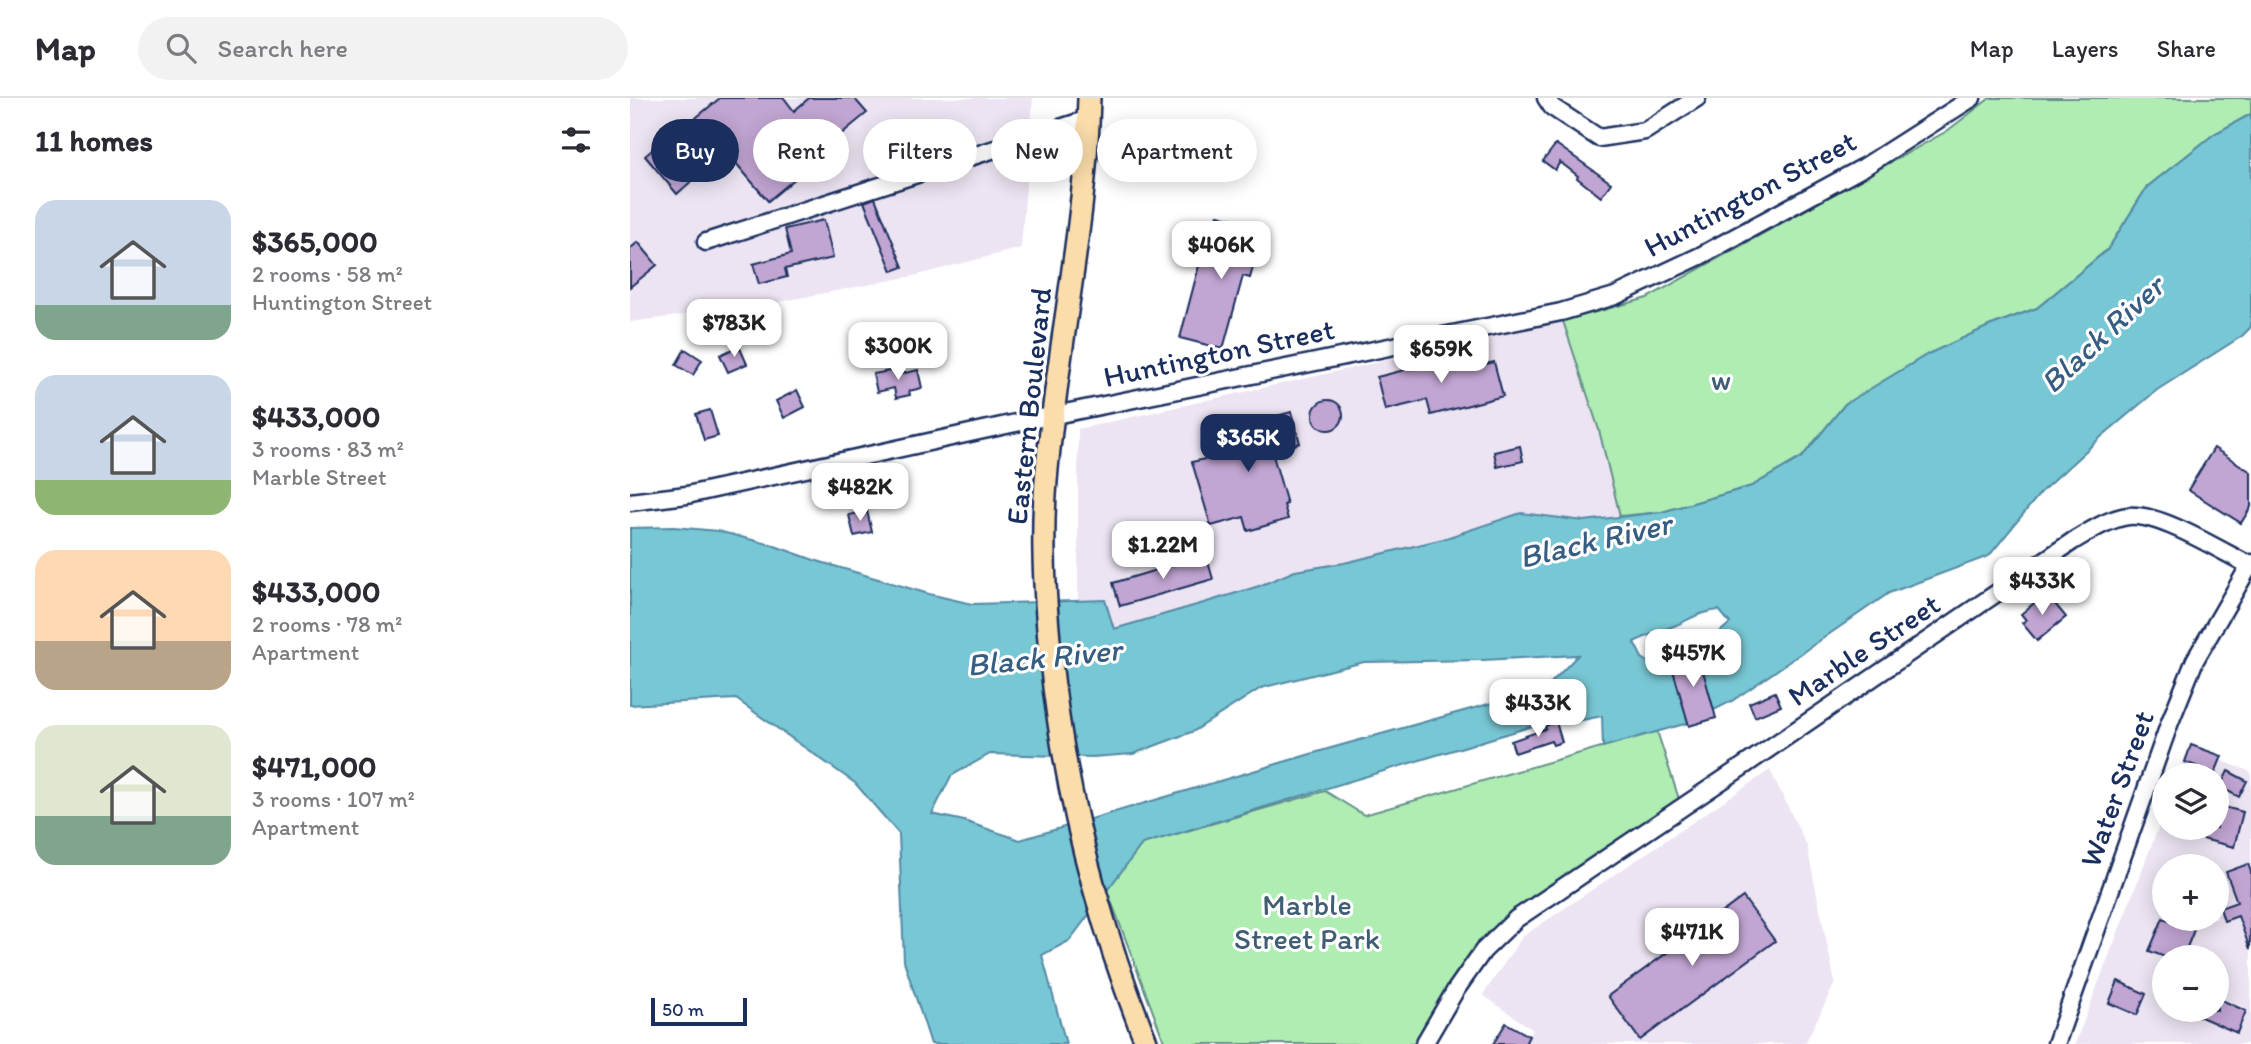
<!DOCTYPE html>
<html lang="en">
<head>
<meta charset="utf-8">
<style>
  :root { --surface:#fff; --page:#f2f2f3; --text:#2b2b33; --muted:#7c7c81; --line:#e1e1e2; --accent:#1b2f5e }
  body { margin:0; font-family:Itim,sans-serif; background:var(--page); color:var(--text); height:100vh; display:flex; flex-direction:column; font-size:26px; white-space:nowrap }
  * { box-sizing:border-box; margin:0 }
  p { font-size:23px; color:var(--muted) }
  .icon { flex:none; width:38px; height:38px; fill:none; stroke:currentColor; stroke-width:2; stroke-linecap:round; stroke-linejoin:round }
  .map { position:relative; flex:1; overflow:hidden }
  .drawer { display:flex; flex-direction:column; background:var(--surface); width:630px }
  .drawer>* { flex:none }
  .banner { position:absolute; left:21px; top:21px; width:665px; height:63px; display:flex; gap:14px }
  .controls { position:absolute; left:1522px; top:665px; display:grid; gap:14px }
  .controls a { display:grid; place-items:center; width:77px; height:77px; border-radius:50%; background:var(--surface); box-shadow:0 4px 18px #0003; font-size:35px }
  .scale { position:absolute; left:21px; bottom:18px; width:96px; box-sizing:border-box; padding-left:7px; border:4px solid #1b2f5e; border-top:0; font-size:19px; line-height:24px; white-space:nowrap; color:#1b2f5e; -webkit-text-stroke:5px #fff; paint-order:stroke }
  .price { position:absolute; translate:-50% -60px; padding:0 16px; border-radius:14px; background:#fff; color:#222; font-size:23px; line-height:46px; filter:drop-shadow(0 2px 4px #0008) }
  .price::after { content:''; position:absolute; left:50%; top:42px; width:21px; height:16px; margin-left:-10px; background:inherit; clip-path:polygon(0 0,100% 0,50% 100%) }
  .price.on { background:var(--accent); color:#fff }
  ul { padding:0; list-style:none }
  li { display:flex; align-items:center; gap:21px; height:175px; padding:0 35px }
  li span { display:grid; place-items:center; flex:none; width:196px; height:140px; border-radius:21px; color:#555 }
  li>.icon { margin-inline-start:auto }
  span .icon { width:84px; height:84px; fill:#fffc; stroke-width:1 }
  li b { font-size:30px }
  h2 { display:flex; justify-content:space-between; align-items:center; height:84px; padding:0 35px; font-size:30px }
  .pill { padding:0 24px; border-radius:32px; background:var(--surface); box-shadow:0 4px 18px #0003; font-size:24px; line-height:63px }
  .pill.on { background:var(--accent); color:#fff }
  header { display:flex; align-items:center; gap:42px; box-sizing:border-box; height:98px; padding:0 35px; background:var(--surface); border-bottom:2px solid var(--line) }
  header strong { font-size:33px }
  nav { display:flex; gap:38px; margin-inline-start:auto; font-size:24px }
  .search { width:490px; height:63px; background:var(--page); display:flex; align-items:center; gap:18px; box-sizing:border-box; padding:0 24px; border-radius:38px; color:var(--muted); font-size:26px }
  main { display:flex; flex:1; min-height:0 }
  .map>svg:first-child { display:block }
  .built { fill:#ece4f2; fill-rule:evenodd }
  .green { fill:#afedb3; stroke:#658e88; stroke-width:2 }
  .water { fill:#78c7d4; stroke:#538aa5; stroke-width:2; fill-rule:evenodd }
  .building { fill:#c1a5d2; stroke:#1b2f5e; stroke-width:2 }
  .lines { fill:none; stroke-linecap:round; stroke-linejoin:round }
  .minor-casing { stroke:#1b2f5e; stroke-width:21 }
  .major-casing { stroke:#1b2f5e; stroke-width:26 }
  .minor { stroke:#fff; stroke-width:16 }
  .major { stroke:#fbddab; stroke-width:21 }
  .labels { text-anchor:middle; stroke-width:6; stroke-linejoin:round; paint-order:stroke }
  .street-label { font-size:30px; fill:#1b2f5e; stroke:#fff }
  .park-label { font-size:30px; fill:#405e73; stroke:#fff }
  .water-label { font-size:32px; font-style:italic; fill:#375d81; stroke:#fff }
</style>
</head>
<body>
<header>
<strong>Map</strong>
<div class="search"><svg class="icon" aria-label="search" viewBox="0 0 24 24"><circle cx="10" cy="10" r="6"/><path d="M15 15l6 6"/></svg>Search here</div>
<nav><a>Map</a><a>Layers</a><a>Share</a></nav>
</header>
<main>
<section class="drawer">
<h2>11 homes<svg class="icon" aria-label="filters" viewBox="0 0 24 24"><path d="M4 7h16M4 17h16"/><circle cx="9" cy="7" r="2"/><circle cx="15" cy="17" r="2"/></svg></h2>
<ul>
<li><span style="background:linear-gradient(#c9d6e8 75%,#7fa58c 0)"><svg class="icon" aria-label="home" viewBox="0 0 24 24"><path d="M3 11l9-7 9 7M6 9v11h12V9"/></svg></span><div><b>$365,000</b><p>2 rooms · 58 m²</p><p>Huntington Street</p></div></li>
<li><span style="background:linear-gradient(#c9d6e8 75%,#8fb573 0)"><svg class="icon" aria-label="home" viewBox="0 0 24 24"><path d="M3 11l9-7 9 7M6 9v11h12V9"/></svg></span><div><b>$433,000</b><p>3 rooms · 83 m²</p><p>Marble Street</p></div></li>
<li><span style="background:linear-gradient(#ffd9b3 65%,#b9a48a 0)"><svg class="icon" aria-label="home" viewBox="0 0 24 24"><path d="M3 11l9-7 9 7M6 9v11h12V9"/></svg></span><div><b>$433,000</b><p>2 rooms · 78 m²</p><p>Apartment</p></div></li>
<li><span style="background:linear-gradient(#dfe7d0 65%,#7fa58c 0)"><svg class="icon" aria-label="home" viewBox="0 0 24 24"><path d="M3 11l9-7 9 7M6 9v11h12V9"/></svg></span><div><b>$471,000</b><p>3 rooms · 107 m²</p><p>Apartment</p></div></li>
</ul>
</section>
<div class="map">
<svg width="1621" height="946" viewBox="0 0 1621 946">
  <rect width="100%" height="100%" fill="#fff"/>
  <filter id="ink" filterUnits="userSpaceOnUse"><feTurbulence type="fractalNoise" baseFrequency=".0143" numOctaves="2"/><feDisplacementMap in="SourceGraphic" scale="14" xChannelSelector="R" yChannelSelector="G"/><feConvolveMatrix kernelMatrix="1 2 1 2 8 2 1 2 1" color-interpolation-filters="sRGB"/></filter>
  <g filter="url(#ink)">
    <g class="built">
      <polygon points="0,0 403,0 391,150 283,178 133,207 0,224 0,25 3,22 0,18"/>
      <polygon points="933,223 969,332 990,418 954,423 891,415 813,441 714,465 484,531 475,502 448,503 448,331"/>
      <path d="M1559,650L1621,674V946H1445L1535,712V730H1587V677H1548ZM1535,768H1587V821H1535ZM1535,859H1587V912H1535Z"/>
      <polygon points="1140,672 1177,748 1205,885 1175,946 895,946 903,932 853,897 892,839"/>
    </g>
    <g class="green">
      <polygon points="1360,0 1621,0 1621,16 1584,36 1517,89 1478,151 1407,210 1359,228 1215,306 1172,359 1122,388 1032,414 990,418 969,332 933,223 1017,200 1317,33"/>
      <path d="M1027,633L1049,701L894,805C845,843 820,894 788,946H535L477,792L512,746L695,693L734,717Z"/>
    </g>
    <path class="water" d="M1621,16V229L1612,238L1527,292L1471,339L1412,393L1359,458L1259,495L1102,603L1058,625L973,649L972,618L943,624L936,618L512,746L439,843L412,857L436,946H301L274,863L269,736L225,685L106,601L0,607V430L44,429L88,433L142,447L184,462L299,496L342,506L475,502L484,531L577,504L629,488L665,473L714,465L813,441L891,415L954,423L1032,414L1122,388L1172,359L1215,306L1298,256L1359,228L1407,210L1478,151L1517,89L1584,36ZM1089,512L1100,525L1067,554L1025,568L1012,560L1004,544C1016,538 1028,534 1041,529C1060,522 1067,514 1089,512ZM948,557L916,590L701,650L390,742L334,723L302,716L321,678L360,656L462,659L503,656L564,633L631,590L734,564L853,562Z"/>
    <g class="building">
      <polygon points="90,0 154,0 164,13 179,0 224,0 237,15 193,51 196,55 138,103 89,45 57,71 65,80 47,96 15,58 43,34 45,37"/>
      <polygon points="926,46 981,85 971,99 947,80 948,78 930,64 925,72 913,63"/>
      <polygon points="245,100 273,169 262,173 234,104"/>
      <polygon points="588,117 634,129 620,180 613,178 593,251 550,240 571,160 576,161"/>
      <polygon points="194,122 203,160 155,171 157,179 129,186 123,166 161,156 155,131"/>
      <polygon points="8,144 27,167 0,189 0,151"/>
      <polygon points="109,248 117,266 98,274 90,257"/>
      <polygon points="55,251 72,262 63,277 46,267"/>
      <polygon points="838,256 841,270 864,264 873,298 801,317 797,302 755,312 747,279"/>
      <polygon points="265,272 266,277 288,272 292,290 279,293 280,297 266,300 264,290 247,294 243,276"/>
      <polygon points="167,292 175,309 154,320 146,303"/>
      <circle cx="698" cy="317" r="15"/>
      <polygon points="80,312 88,338 74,342 66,316"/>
      <polygon points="661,314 670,345 642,354 657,406 654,407 658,421 618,433 614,419 581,428 562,364 596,356 590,334"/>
      <polygon points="890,348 893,363 867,369 864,354"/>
      <polygon points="1584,350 1621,374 1621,409 1611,425 1558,392"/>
      <polygon points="237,413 242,434 224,438 219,417"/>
      <polygon points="576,457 583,481 490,508 483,485"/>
      <polygon points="1416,495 1436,519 1407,543 1392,525 1396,522 1391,516"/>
      <polygon points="1068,555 1086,620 1059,628 1040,562"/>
      <polygon points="1145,594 1151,608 1125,619 1119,605"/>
      <polygon points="926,624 932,644 923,647 921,643 885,655 881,643 916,631 915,628"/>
      <polygon points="1561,647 1592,658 1585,675 1555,664"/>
      <polygon points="1598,673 1617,683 1609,699 1590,689"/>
      <polygon points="1587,707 1613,714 1604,749 1565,739 1567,730 1587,730"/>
      <polygon points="1618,766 1621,774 1620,851 1608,818 1594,823 1590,810 1607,804 1596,774"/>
      <polygon points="1113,799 1145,843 1010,942 978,898"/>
      <polygon points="1533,820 1564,832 1553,859 1535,859 1519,853"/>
      <polygon points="1488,883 1516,896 1507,917 1479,905"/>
      <polygon points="1587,900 1616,913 1607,935 1555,912 1587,912"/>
      <polygon points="876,925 899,938 895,946 863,946"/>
    </g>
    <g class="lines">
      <defs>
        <g id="minor">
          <polyline points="916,0 922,9 969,40 1015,33 1067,0"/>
          <polyline points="76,144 458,21"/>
          <polyline points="0,404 57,397 381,326 931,214 985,198 1070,158 1234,69 1342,0"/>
          <path d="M794,946L825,893L853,853L886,821L1109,671L1443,443C1460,433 1478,421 1498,418C1529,414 1591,453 1619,467"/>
          <polyline points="1426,946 1540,624 1565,562 1621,465"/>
        </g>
        <path id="major" d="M459,0C456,129 426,255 416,383C411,441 415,505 421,563C435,695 467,822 517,946"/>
      </defs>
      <use href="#minor" class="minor-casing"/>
      <use href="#major" class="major-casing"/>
      <use href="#minor" class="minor"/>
      <use href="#major" class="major"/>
    </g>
  </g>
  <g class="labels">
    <g class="street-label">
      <text transform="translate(1120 96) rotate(-28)" y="10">Huntington Street</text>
      <text transform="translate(589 255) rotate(-12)" y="10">Huntington Street</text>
      <text transform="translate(399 308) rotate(-84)" y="10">Eastern Boulevard</text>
      <text transform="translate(1234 552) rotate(-34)" y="10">Marble Street</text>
      <text transform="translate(1487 691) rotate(-70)" y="10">Water Street</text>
    </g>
    <g class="park-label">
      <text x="1091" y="292">w</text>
      <text x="677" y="817">Marble<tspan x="677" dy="34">Street Park</tspan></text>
    </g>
    <g class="water-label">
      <text transform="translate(1472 236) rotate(-43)" y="11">Black River</text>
      <text transform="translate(965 442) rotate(-13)" y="11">Black River</text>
      <text transform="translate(414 559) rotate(-6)" y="11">Black River</text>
    </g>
  </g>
</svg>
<div class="controls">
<a><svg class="icon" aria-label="layers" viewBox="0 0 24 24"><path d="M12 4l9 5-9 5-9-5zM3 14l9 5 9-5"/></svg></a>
<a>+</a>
<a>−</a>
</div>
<div class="scale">50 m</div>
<b class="price" style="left:591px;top:183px">$406K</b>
<b class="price" style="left:104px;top:261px">$783K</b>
<b class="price" style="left:268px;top:284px">$300K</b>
<b class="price" style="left:811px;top:287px">$659K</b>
<b class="price on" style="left:618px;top:376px">$365K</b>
<b class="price" style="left:230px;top:425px">$482K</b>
<b class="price" style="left:533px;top:483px">$1.22M</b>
<b class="price" style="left:1412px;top:519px">$433K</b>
<b class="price" style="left:1063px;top:591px">$457K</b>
<b class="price" style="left:908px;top:641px">$433K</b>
<b class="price" style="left:1062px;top:870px">$471K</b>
<div class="banner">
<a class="pill on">Buy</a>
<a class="pill">Rent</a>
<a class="pill">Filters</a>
<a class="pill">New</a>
<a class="pill">Apartment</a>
</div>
</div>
</main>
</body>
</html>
